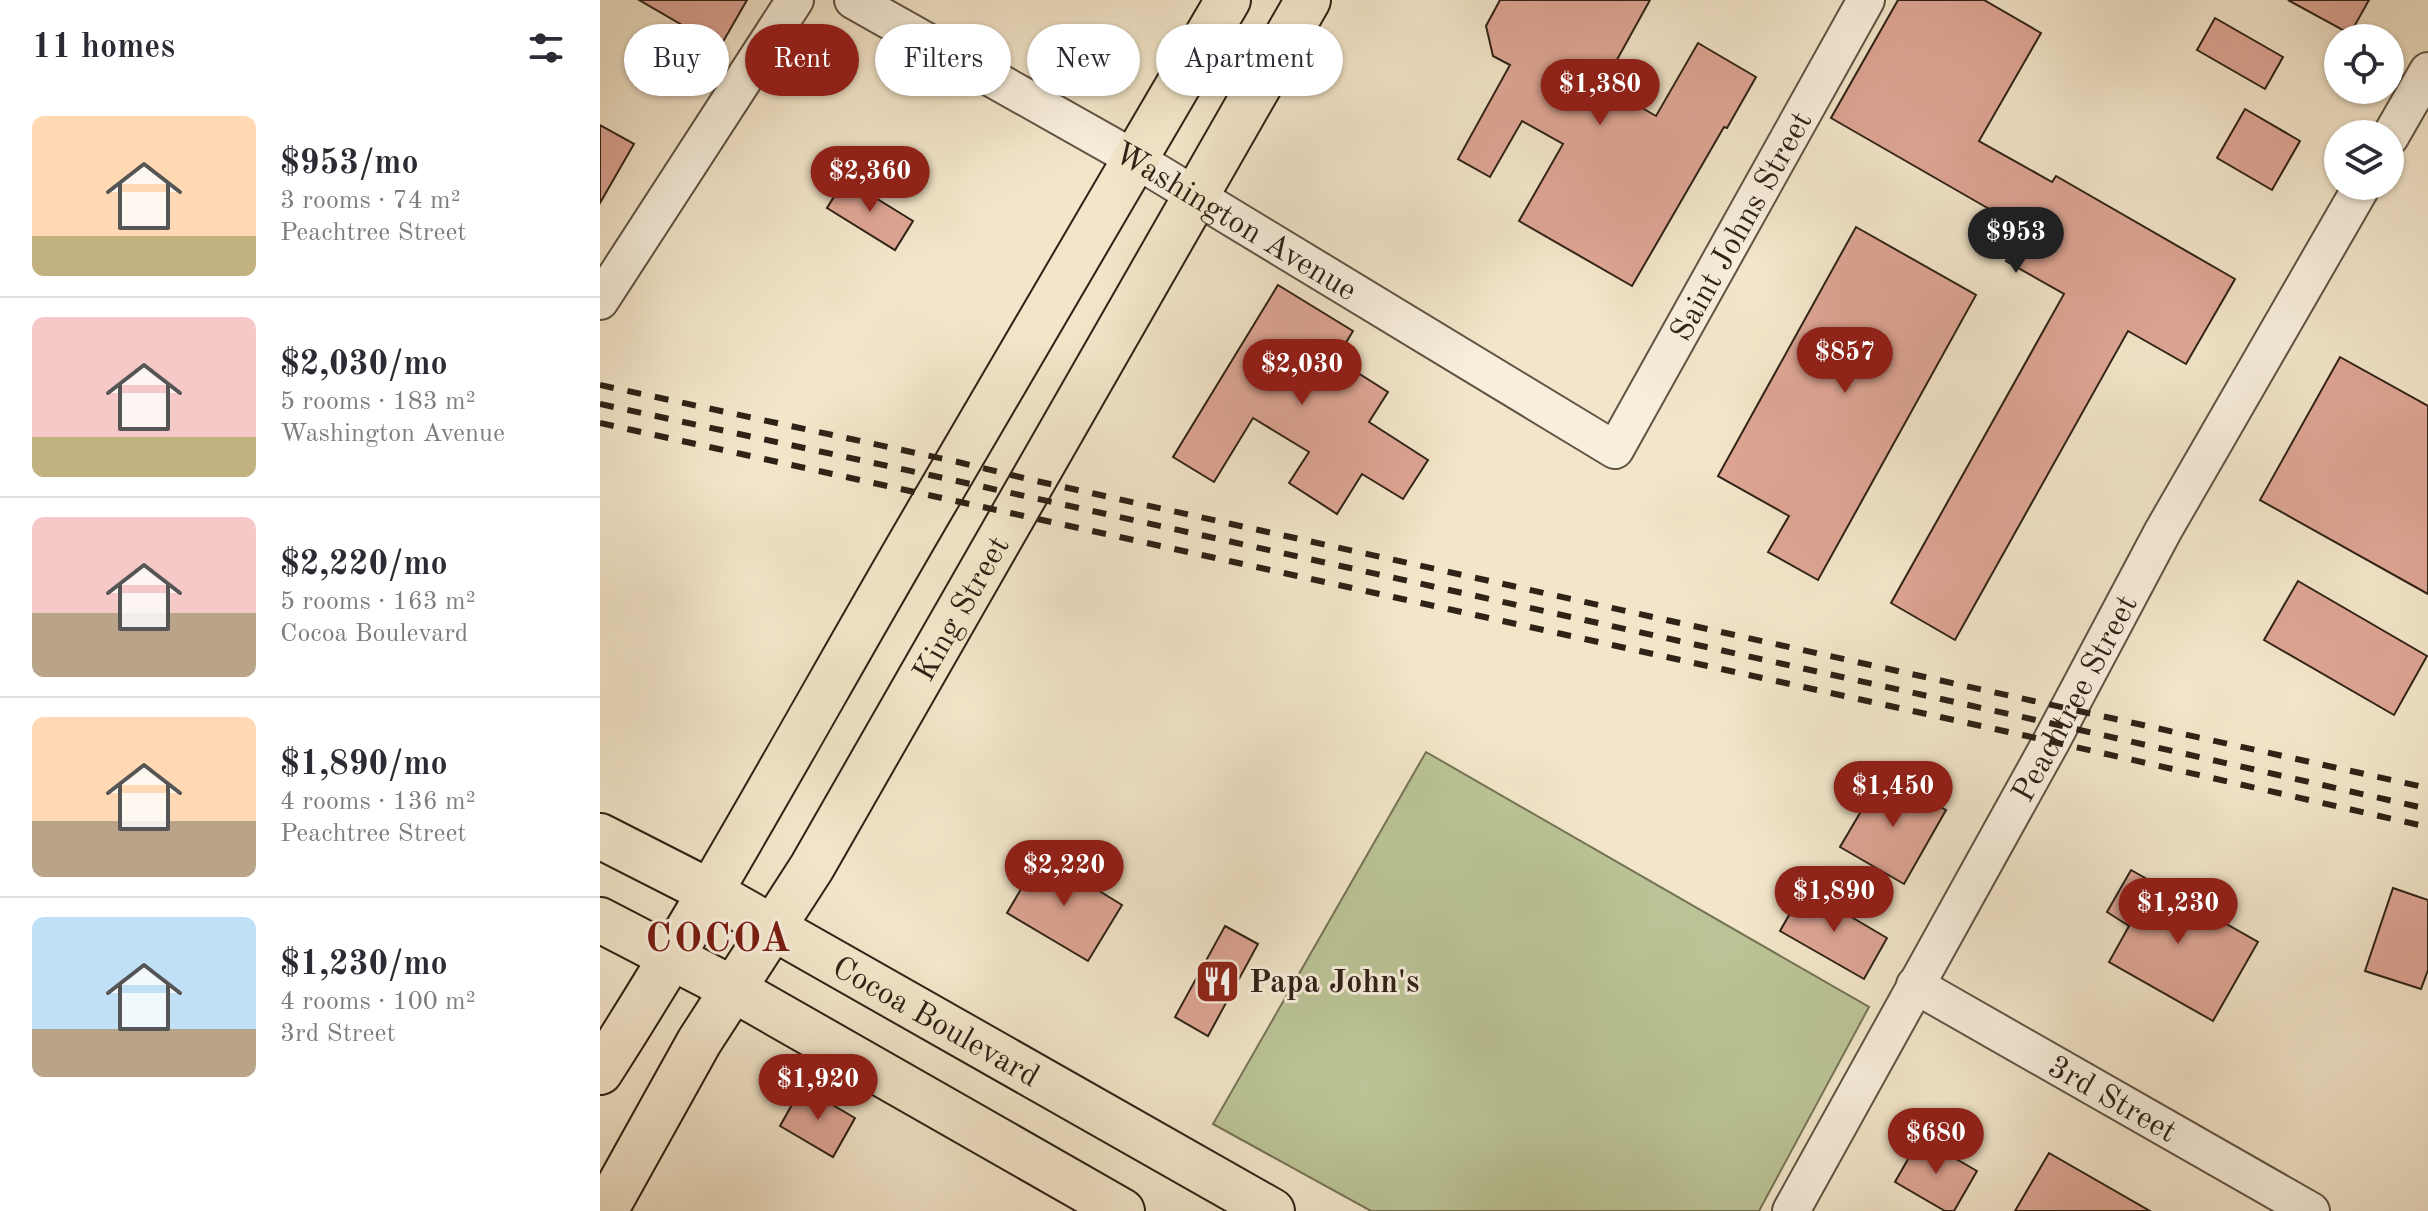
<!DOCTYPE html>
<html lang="en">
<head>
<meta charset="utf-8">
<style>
  :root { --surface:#fff; --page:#f2f2f3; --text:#2b2b33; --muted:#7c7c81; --line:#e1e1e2; --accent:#8f2418 }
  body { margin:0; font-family:"Old Standard TT",serif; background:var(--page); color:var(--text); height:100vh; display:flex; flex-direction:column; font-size:30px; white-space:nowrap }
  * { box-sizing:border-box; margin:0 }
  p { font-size:26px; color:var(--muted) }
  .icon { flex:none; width:44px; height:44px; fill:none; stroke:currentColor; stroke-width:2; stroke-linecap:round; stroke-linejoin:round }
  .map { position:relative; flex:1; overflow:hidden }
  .side { display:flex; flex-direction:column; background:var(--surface); width:600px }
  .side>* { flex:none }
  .top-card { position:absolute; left:24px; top:24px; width:760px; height:72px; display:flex; gap:16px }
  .buttons { position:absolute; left:1724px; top:24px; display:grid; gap:16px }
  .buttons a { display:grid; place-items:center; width:80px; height:80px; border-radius:50%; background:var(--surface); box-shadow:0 2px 6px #0004; font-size:40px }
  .price { position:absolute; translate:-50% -68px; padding:0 18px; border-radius:28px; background:var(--accent); color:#fff; font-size:26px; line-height:52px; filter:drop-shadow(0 2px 4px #0008) }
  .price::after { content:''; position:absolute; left:50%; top:48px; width:24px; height:18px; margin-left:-12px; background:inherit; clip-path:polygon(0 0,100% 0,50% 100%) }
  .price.active { background:#222; color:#fff }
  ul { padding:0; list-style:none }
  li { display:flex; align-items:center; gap:24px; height:200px; padding:0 32px }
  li+li { border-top:2px solid var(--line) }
  li span { display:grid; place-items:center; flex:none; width:224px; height:160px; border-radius:12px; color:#555 }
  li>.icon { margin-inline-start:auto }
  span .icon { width:96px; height:96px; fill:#fffc; stroke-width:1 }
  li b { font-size:34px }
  h2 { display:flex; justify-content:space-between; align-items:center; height:96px; padding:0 32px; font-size:34px }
  .chip { padding:0 28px; border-radius:36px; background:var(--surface); box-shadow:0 2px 6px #0004; font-size:28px; line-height:72px }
  .chip.active { background:var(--accent); color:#fff }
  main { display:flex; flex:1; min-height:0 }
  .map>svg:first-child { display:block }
  .green { fill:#bbc496; stroke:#757356; stroke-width:2 }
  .building { fill:#dea594; stroke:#2f2216; stroke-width:2 }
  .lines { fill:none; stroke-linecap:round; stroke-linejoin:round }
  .minor-casing { stroke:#605343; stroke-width:40 }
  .major-casing { stroke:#2f2216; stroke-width:48 }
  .minor { stroke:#f7eedc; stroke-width:36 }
  .major { stroke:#f2e5c9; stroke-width:44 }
  .rail { stroke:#2f2216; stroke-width:6; stroke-dasharray:14 14; stroke-linecap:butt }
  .labels { text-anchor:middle; stroke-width:6; stroke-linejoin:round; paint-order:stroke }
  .street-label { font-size:32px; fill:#2f2216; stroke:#f7eedc }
  .poi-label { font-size:32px; font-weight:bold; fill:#2f2216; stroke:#f7eedc; text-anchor:start }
  .district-label { font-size:40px; font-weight:bold; letter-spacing:2px; fill:#7a1f14; stroke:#f7eedc }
</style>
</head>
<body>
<main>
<section class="side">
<h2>11 homes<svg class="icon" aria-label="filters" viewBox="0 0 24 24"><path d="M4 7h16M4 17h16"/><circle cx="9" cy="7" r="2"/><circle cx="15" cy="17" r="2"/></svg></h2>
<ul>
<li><span style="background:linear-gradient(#ffd9b3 75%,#c2b280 0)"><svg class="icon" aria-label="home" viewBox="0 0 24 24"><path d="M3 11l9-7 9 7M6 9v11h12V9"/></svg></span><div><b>$953/mo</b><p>3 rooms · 74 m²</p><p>Peachtree Street</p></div></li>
<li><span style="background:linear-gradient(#f6c9c9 75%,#c2b280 0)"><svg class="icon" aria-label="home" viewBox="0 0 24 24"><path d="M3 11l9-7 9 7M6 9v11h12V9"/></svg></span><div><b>$2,030/mo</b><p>5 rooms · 183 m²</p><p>Washington Avenue</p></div></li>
<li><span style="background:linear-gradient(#f6c9c9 60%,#b9a48a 0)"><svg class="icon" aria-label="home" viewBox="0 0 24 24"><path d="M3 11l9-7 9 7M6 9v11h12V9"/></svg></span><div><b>$2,220/mo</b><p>5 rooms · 163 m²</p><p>Cocoa Boulevard</p></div></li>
<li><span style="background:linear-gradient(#ffd9b3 65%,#b9a48a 0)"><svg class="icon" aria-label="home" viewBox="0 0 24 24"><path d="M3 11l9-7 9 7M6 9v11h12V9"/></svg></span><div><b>$1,890/mo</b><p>4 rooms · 136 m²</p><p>Peachtree Street</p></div></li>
<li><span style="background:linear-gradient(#bfe0f5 70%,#b9a48a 0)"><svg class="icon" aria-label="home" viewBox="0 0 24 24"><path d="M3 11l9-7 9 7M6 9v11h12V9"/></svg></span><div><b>$1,230/mo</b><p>4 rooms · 100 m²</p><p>3rd Street</p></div></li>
</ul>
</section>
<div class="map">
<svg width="1828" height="1211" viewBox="0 0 1828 1211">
  <rect width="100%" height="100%" fill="#f2e5c9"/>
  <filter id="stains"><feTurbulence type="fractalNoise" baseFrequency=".0025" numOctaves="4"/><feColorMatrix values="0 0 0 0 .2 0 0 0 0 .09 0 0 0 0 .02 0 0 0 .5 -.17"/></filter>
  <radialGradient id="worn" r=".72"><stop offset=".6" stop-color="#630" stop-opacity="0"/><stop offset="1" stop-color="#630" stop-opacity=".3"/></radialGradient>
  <polygon class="green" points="826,752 1269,1007 1159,1211 771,1211 613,1124"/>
  <g class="building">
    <polygon points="39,0 147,0 120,47"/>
    <polygon points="900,0 1050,0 1003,85 1056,116 1098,43 1156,77 1127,128 1124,127 1032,286 919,221 963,144 922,121 890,177 858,159 910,65 893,56 886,26"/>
    <polygon points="1298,0 1384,0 1441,33 1379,141 1452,182 1456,176 1635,279 1586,364 1528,331 1355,640 1291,603 1464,294 1406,261 1424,229 1231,118"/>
    <polygon points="1688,0 1769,0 1750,34"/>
    <polygon points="1615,18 1683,57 1665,89 1597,50"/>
    <polygon points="1645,109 1700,141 1672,190 1617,158"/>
    <polygon points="0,125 34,144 0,203"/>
    <polygon points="245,179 313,221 295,250 227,208"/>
    <polygon points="1256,227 1376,295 1218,580 1168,552 1189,516 1118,476"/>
    <polygon points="678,285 753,331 736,359 788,392 769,422 828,460 803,499 762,474 737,514 689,483 709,452 653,418 614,482 573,457"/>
    <polygon points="1740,357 1828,406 1828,594 1660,500"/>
    <polygon points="1698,581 1827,656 1794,715 1664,640"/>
    <polygon points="1283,774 1346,810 1304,884 1240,847"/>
    <polygon points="441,855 522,905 488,961 407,913"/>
    <polygon points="1531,870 1658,942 1613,1021 1509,962 1529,926 1507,912"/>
    <polygon points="1793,888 1828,900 1828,970 1821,989 1765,971"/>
    <polygon points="1204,889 1287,938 1264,979 1180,931"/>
    <polygon points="625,926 658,944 608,1036 575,1017"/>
    <polygon points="202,1087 255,1118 233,1157 180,1126"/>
    <polygon points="1320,1138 1377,1171 1354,1211 1345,1211 1295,1182"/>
    <polygon points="1449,1153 1550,1211 1415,1211"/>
  </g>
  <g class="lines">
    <defs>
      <g id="minor">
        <path id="s1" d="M253,0L535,159L1015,450L1266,0"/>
        <polyline points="1790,137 1828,71"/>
        <polyline points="0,301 195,0"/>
        <path id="s2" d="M1315,985L1711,1211"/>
        <path id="s3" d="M1191,1211L1451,742L1563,531L1762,186"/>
      </g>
      <g id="major">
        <path id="s4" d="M0,836L110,892L672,1211"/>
        <polyline points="0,920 133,989 522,1211"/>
        <path d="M0,1072C120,885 225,688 338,496C435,331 532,166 628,0"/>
        <path id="s5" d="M5,1211L99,1042L212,867L708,0"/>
      </g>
    </defs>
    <use href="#minor" class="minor-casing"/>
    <use href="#major" class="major-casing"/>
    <use href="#minor" class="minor"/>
    <use href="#major" class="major"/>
    <g class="rail">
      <polyline points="0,385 358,462 432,480 1828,788"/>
      <polyline points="0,404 348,479 1436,720 1828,809"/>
      <polyline points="0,423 1427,736 1828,827"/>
    </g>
  </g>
  <defs>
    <symbol id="restaurant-square" viewBox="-11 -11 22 22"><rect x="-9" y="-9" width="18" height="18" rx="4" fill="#8f2418" stroke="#f7eedc"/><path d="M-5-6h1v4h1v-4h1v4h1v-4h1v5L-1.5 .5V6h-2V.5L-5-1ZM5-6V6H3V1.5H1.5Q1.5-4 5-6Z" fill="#fff"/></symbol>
  </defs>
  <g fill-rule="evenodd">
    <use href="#restaurant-square" x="592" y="956" width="51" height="51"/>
  </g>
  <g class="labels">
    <g class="street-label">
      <text dy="11" stroke="none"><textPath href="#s1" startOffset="442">Washington Avenue</textPath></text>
      <text dy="11" stroke="none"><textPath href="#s1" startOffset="1142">Saint Johns Street</textPath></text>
      <text dy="11" stroke="none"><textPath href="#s5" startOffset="700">King Street</textPath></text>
      <text dy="11" stroke="none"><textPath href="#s3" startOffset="586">Peachtree Street</textPath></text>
      <text dy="11" stroke="none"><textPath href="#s4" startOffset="384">Cocoa Boulevard</textPath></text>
      <text dy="11" stroke="none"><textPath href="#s2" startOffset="228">3rd Street</textPath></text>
    </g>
    <g class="poi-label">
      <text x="649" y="992">Papa John's</text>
    </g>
    <g class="district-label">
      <text x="119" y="951">COCOA</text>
    </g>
  </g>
  <rect width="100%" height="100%" filter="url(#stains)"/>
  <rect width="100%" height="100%" fill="url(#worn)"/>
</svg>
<div class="buttons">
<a><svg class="icon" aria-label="locate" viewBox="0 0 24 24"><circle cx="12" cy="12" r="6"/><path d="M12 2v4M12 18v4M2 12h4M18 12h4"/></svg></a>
<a><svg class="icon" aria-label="layers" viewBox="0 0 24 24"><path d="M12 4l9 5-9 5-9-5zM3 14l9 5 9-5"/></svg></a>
</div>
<b class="price" style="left:1000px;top:127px">$1,380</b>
<b class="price" style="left:270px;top:214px">$2,360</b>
<b class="price active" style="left:1416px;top:275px">$953</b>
<b class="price" style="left:1245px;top:395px">$857</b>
<b class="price" style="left:702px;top:407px">$2,030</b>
<b class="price" style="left:1293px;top:829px">$1,450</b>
<b class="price" style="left:464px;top:908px">$2,220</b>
<b class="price" style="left:1234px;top:934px">$1,890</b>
<b class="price" style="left:1578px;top:946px">$1,230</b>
<b class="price" style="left:218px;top:1122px">$1,920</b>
<b class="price" style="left:1336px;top:1176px">$680</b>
<div class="top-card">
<a class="chip">Buy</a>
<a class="chip active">Rent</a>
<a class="chip">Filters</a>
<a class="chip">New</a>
<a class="chip">Apartment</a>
</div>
</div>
</main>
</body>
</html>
